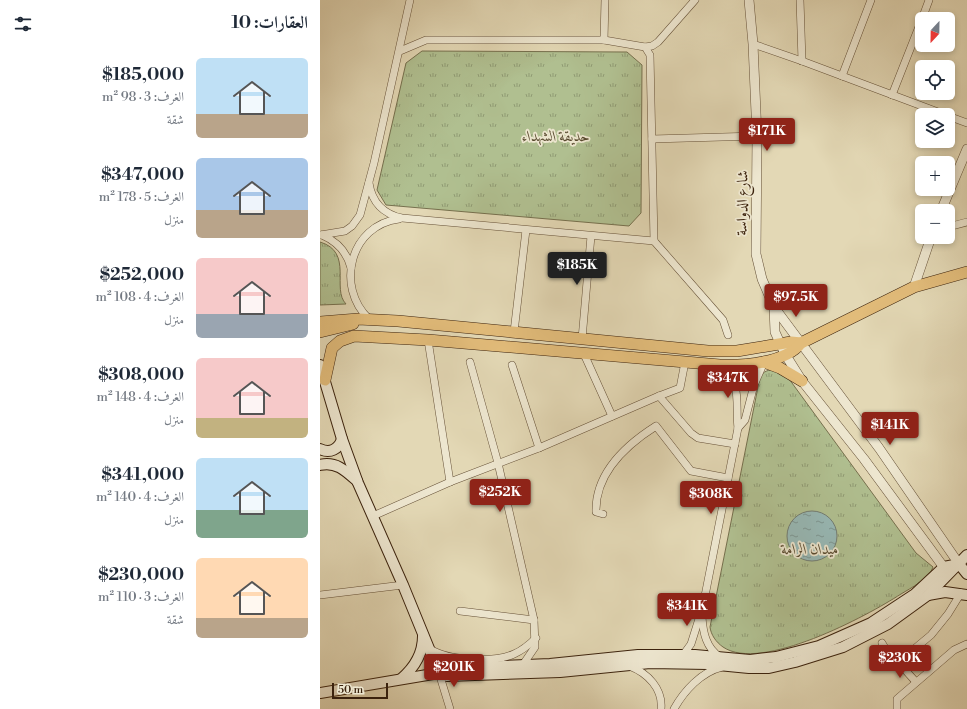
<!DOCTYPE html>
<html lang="ar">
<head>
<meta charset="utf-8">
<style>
  :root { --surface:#fff; --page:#f6f6f7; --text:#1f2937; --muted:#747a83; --accent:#8f2418 }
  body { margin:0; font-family:"Libre Bodoni",Amiri,serif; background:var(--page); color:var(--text); direction:rtl; height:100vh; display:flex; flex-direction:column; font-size:15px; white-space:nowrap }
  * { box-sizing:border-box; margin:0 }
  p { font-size:13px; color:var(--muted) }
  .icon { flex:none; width:22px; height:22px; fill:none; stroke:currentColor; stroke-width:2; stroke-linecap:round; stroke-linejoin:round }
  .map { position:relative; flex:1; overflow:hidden; direction:ltr }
  .details { display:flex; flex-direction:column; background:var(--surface); width:320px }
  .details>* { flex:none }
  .needle { width:26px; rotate:202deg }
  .fabs { position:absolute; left:595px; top:12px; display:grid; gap:8px }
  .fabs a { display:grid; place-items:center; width:40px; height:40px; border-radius:6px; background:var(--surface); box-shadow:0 2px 6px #0003; font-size:20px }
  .scale { position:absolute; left:12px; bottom:10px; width:56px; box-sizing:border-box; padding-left:4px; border:2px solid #3b220d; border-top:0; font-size:11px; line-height:14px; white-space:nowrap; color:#3b220d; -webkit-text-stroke:3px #ede6cf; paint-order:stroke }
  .price { position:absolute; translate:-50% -34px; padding:0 9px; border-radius:4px; background:var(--accent); color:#fff; font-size:13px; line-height:26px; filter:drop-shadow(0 1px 2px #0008) }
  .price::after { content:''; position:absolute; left:50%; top:24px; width:12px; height:9px; margin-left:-6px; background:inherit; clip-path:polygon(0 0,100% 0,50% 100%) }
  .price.on { background:#222; color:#fff }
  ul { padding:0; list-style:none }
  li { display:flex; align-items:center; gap:12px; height:100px; padding:0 12px }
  li span { display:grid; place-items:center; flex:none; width:112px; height:80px; border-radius:6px; color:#555 }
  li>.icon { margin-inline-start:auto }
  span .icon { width:48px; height:48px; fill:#fffc; stroke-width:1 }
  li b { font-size:17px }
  h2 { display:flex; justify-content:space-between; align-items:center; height:48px; padding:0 12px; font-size:17px }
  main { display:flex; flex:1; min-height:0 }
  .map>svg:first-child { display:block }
  .grass { fill:url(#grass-tufts); stroke:#76704e }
  .water { fill:url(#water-ripples); stroke:#727c72 }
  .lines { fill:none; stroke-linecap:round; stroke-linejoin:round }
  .minor-casing { stroke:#655037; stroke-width:8 }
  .tertiary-casing { stroke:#655037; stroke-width:10 }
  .secondary-casing { stroke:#3b220d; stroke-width:12 }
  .primary-casing { stroke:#3b220d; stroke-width:12 }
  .minor { stroke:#ede6cf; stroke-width:7 }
  .tertiary { stroke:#ede6cf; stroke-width:9 }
  .secondary { stroke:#ede6cf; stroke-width:10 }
  .primary { stroke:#e2bc7a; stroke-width:11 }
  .labels { text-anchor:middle; stroke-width:3.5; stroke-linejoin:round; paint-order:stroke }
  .park-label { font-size:15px; font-style:italic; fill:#58492e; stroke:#ede6cf }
  .street-label { font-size:15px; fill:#3b220d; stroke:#ede6cf }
</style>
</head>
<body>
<main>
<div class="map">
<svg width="647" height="709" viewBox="0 0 647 709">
  <defs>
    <pattern id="grass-tufts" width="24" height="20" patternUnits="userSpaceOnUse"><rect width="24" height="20" fill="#b0bf90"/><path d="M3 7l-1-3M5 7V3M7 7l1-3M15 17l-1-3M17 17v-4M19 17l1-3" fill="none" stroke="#909b74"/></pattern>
    <pattern id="water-ripples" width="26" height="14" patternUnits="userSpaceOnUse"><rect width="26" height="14" fill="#97b8b5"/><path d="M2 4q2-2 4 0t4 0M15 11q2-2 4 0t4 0" fill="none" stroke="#7c9592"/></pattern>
  </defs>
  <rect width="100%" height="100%" fill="#e3d8b5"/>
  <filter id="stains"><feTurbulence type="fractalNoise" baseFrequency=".005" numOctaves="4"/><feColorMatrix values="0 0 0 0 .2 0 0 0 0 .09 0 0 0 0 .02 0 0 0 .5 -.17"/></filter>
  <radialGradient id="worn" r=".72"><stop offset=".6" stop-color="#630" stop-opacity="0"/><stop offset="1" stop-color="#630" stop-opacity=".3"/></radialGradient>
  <g class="grass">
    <polygon points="102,51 307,52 322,65 321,213 309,226 66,205 57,190 86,63"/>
    <path d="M0,242C34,252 11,289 26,304L0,305Z"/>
    <path d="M455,369L464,372L472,383L596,553L613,567C610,578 591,588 581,594C547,616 441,673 403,647C396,642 391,635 390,627L440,377C443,371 449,370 455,369Z"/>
  </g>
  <circle class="water" cx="492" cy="536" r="25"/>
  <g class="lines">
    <defs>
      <g id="minor">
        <polyline points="480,0 482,61"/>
        <polyline points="602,19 609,0"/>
        <polyline points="284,40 285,0"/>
        <polyline points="433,44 482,61 626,115"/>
        <polyline points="325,47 332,46 338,42 375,0"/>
        <polyline points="80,51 106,40 284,40 325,47 330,55 334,241 403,320 408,335"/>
        <polyline points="522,76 551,0"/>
        <polyline points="572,95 602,19"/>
        <polyline points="628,116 647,123"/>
        <polyline points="332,139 437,136"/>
        <path d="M49,183C52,202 63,214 82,218L334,241"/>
        <polyline points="628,227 647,222"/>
        <polyline points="0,235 25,231 32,226 40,215 54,163 90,0"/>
        <path d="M2,235C16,241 27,252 31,268"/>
        <path d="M49,319C15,287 30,225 79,219"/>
        <polyline points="194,332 206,230"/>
        <polyline points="262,339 271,236"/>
        <polyline points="108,340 130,482"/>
        <polyline points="264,354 292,416"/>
        <polyline points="150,362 178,463 214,620 215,647 202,666"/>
        <polyline points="192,365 219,448"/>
        <polyline points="339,396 371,433 378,438 415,444"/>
        <polyline points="418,428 425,420 434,385 444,362"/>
        <path d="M283,514L276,512C275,474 306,445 336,426L371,471L408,478"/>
        <polyline points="53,516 130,482 219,448 339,396 360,388 365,362"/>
        <polyline points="0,595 83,585"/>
        <polyline points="140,611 214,620"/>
        <path d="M382,617C383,632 386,648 400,657"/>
        <polyline points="562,643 575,665 611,635 628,614 641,593"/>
        <path d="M110,649C129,661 173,663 194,654C203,650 210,644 216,638"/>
        <path d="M363,655L371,644L383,606L418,428C415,404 423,382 400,365"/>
        <polyline points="578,662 596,682"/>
        <path d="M309,666C328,673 343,689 341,709"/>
        <polyline points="119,673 130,709"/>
        <path d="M354,709C364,691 381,672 402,667"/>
        <polyline points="577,709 577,699 634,650 647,644"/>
      </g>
      <g id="tertiary">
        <polyline points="429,0 433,44 437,136 436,254 442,279 454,307 559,448 639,564"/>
        <polyline points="621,211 647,149"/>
        <polyline points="594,287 611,237"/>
        <polyline points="454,307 455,332 465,354 482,381 544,459 628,573"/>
      </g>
      <g id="secondary">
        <polyline points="0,365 22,439 38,483 83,585 119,673 127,676 240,672 330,663 388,664 429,668 449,668 475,662 523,647 568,624 608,595 647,555"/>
        <path d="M0,449C10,454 19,449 22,439"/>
        <path d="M0,465C16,461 26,471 37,481"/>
        <polyline points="639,564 647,574"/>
        <polyline points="608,595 625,592 647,595"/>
        <path d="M81,679C94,668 103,653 103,636"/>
        <polyline points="0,693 119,673 133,668 230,664 318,655 375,655 430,660 456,657 499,646 551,623 595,594 624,567 639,564"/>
      </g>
      <g id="primary">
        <polyline points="0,322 38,319 78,321 388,351 417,351 471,342 481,343"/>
        <polyline points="0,332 33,324"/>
        <polyline points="444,362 460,368 482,381"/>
        <path d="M5,380L12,348L20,341L34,336L108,340L400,365C423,366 466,363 481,343L594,287L647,272"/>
      </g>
    </defs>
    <use href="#minor" class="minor-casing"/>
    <use href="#tertiary" class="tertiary-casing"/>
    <use href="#secondary" class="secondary-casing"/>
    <use href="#primary" class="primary-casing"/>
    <use href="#minor" class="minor"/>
    <use href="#tertiary" class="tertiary"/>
    <use href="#secondary" class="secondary"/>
    <use href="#primary" class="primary"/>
  </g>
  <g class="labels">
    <g class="park-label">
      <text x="236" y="141">حديقة الشهداء</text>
      <text x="490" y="554">ميدان الرامة</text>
    </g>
    <g class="street-label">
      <text transform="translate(422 203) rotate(-89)" y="5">شارع الدواسة</text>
    </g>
  </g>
  <rect width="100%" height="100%" filter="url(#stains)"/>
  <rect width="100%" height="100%" fill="url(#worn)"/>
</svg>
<div class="fabs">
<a><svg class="needle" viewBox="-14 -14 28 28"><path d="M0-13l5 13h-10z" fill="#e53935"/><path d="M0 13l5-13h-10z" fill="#747a83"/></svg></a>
<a><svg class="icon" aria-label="locate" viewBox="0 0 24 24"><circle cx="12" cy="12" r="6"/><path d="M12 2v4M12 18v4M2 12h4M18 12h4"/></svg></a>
<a><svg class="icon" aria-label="layers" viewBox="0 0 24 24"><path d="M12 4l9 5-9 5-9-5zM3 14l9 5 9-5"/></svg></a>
<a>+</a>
<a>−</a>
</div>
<div class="scale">50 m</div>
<b class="price" style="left:447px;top:152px">$171K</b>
<b class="price on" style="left:257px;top:286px">$185K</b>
<b class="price" style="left:476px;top:318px">$97.5K</b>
<b class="price" style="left:408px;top:399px">$347K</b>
<b class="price" style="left:570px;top:446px">$141K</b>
<b class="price" style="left:180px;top:513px">$252K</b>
<b class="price" style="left:391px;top:515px">$308K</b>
<b class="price" style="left:367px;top:627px">$341K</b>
<b class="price" style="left:580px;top:679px">$230K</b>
<b class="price" style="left:134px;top:688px">$201K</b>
</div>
<section class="details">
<h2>العقارات: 10<svg class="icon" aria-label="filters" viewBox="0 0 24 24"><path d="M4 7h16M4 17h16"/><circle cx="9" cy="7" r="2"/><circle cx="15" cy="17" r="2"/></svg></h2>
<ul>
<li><span style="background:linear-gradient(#bfe0f5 70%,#b9a48a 0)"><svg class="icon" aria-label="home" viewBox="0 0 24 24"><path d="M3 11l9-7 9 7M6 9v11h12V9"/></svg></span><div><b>$185,000</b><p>الغرف: 3 · 98 m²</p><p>شقة</p></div></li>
<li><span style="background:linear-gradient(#a9c7e8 65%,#b9a48a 0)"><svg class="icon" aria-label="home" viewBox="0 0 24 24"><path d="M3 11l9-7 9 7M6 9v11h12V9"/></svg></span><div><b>$347,000</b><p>الغرف: 5 · 178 m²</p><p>منزل</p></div></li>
<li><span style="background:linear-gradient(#f6c9c9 70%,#9aa5b1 0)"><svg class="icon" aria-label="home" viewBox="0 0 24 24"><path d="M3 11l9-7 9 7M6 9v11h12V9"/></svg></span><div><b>$252,000</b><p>الغرف: 4 · 108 m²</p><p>منزل</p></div></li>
<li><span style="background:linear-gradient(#f6c9c9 75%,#c2b280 0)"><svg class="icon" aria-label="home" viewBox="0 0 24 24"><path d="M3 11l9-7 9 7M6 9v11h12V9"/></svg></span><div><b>$308,000</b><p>الغرف: 4 · 148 m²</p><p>منزل</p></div></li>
<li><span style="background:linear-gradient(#bfe0f5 65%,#7fa58c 0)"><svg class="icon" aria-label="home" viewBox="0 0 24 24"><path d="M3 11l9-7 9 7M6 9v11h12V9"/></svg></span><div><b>$341,000</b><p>الغرف: 4 · 140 m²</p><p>منزل</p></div></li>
<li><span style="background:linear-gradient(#ffd9b3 75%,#b9a48a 0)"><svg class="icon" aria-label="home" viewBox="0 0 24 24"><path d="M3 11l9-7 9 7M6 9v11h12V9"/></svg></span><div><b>$230,000</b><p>الغرف: 3 · 110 m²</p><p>شقة</p></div></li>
</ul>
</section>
</main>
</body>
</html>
